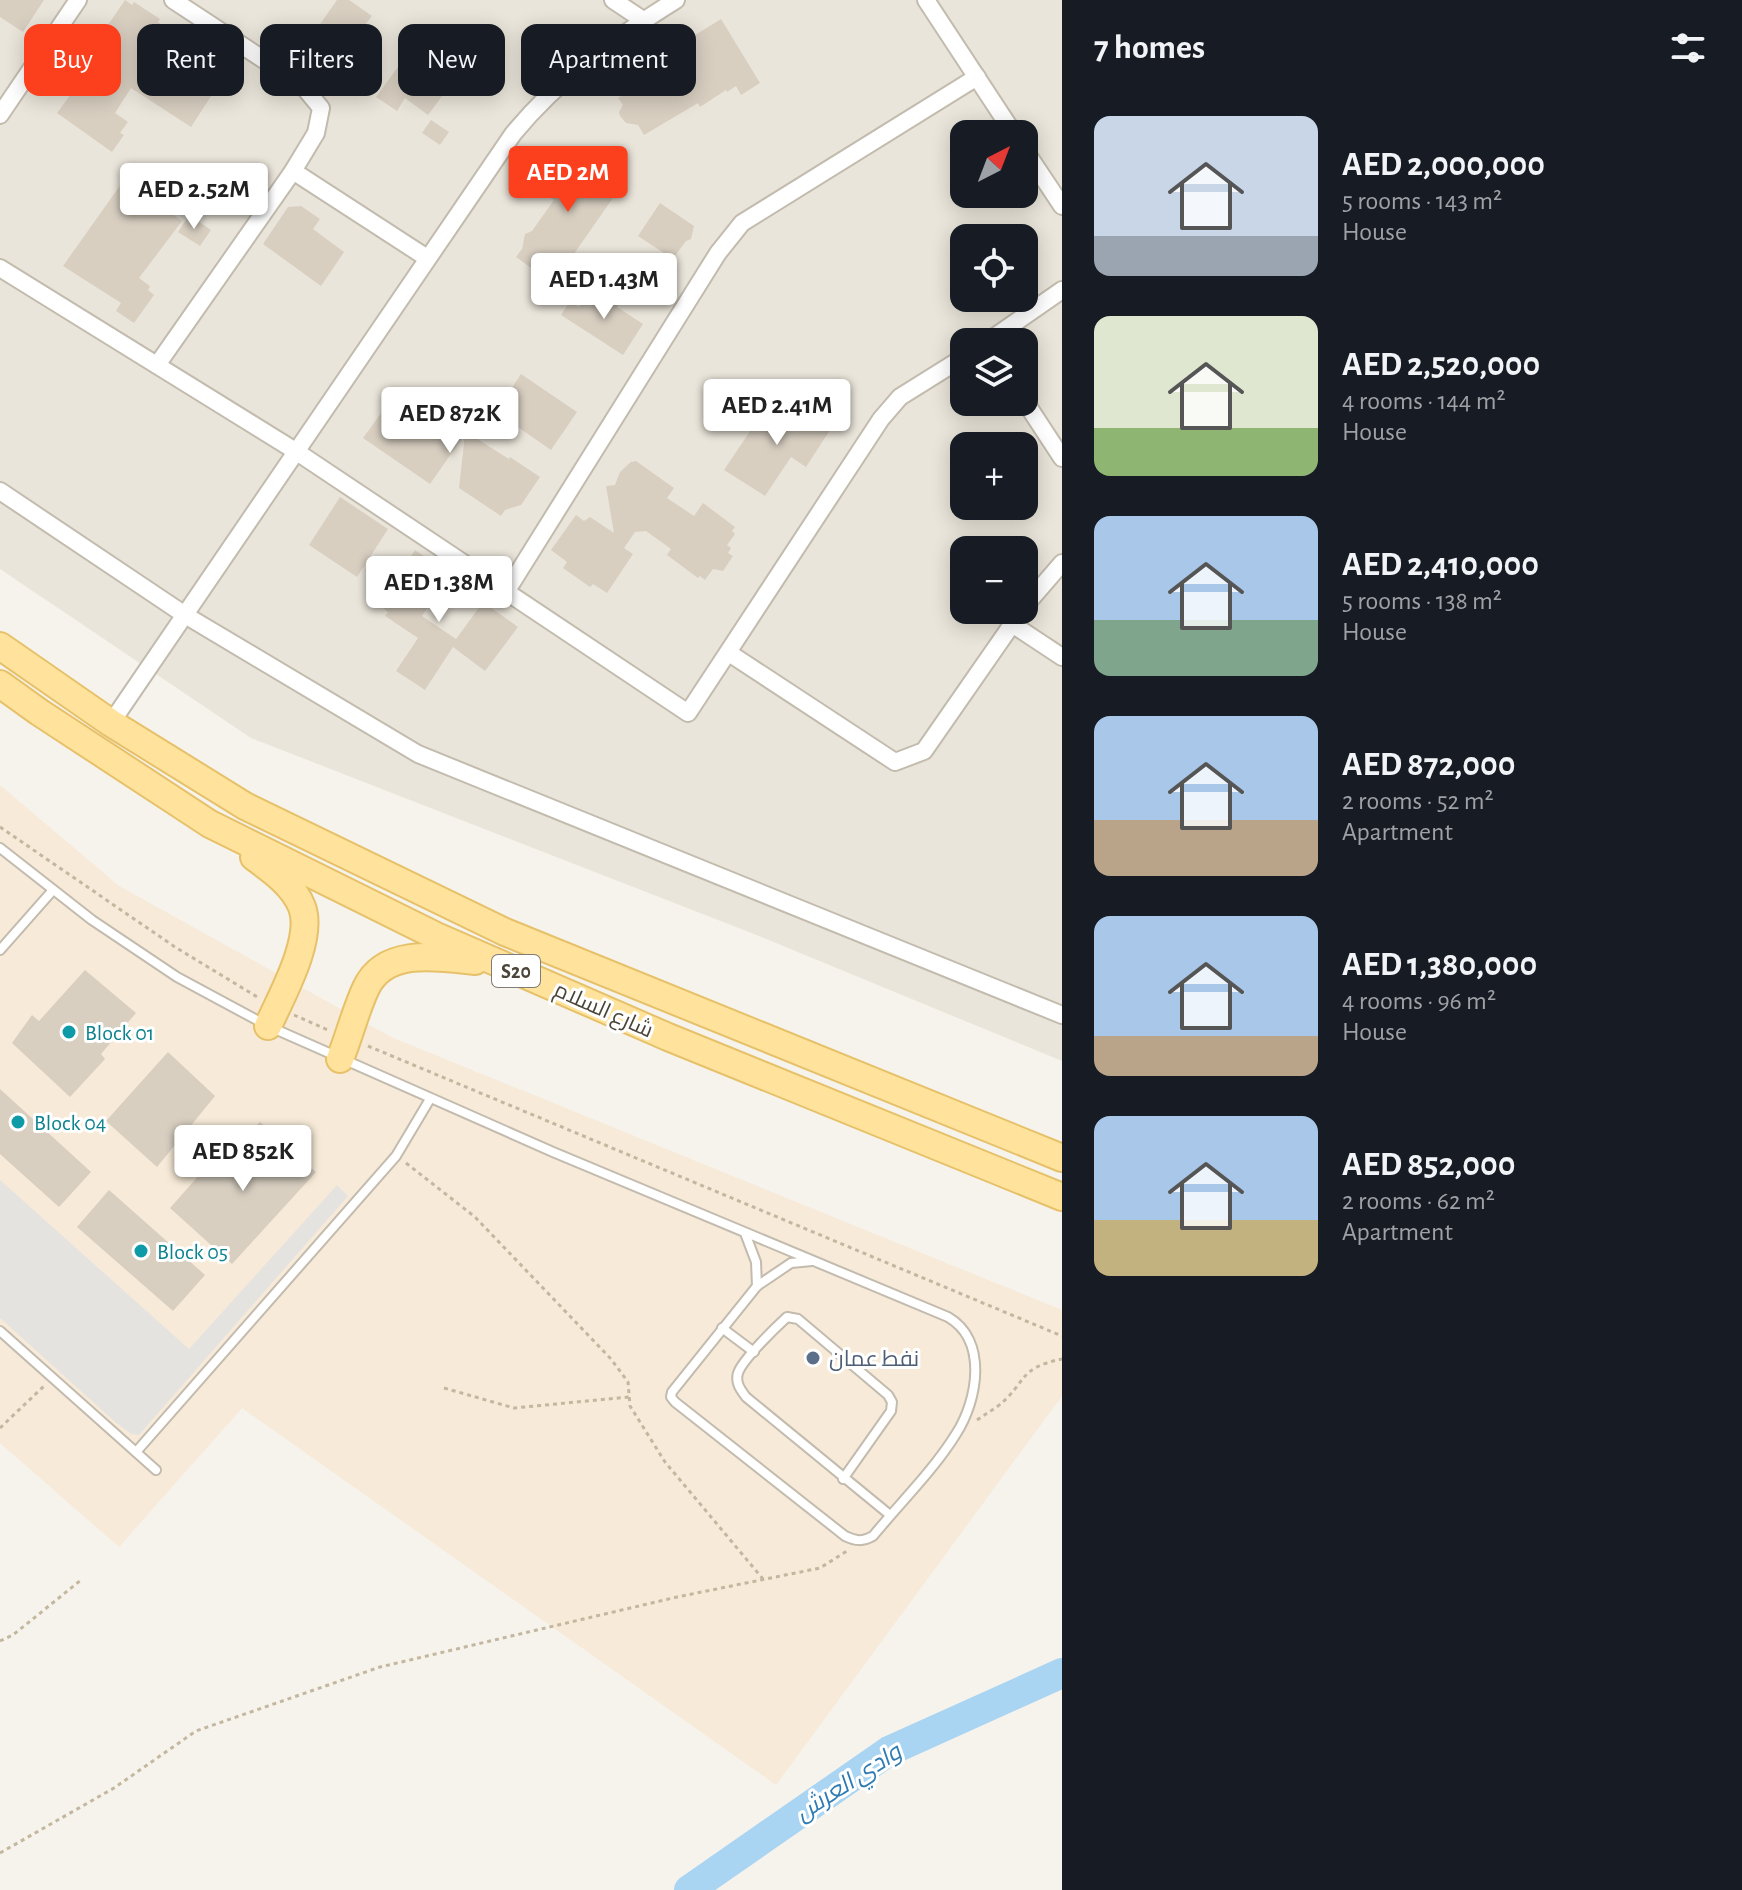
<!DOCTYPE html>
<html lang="en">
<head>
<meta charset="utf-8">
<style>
  :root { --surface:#171b24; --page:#242831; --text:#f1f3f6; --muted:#9ea1a6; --accent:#fc3f1d }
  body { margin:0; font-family:"Alegreya Sans",Cairo,sans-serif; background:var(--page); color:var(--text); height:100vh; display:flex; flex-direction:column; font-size:30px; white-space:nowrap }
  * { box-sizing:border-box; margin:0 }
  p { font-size:26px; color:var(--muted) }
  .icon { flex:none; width:44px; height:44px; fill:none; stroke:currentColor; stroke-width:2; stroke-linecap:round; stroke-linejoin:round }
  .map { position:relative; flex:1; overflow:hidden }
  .sheet { display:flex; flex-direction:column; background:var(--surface); width:680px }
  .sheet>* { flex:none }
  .hud { position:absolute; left:24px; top:24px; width:760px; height:72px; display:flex; gap:16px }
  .needle { width:52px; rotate:42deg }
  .buttons { position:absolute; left:950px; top:120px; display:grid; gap:16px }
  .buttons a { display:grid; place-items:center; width:88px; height:88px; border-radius:16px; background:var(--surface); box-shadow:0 4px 20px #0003; font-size:40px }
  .price { position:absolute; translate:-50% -68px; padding:0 18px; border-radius:8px; background:#fff; color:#222; font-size:26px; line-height:52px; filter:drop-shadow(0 2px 4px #0008) }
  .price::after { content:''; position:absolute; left:50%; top:48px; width:24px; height:18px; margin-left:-12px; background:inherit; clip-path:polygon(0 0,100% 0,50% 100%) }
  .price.active { background:var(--accent); color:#fff }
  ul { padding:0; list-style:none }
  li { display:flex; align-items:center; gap:24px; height:200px; padding:0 32px }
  li span { display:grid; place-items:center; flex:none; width:224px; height:160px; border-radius:16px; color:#555 }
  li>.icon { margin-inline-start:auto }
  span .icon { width:96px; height:96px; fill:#fffc; stroke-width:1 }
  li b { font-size:34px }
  h2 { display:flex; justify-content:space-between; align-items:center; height:96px; padding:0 32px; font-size:34px }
  .chip { padding:0 28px; border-radius:16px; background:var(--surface); box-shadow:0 4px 20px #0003; font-size:28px; line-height:72px }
  .chip.active { background:var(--accent); color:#fff }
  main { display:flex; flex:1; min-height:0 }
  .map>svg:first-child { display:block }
  .residential { fill:#eae5da; fill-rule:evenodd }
  .commercial { fill:#f7ead8 }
  .parking { fill:#e5e3e0 }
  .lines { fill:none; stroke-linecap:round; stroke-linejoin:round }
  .river { stroke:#a9d4f2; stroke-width:30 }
  .building { fill:#d8cfc1 }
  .lane-casing { stroke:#c2bbae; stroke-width:12 }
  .street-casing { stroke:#c2bbae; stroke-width:20 }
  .primary-casing { stroke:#e6c16a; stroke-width:30 }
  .path { stroke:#c4b79f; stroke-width:3; stroke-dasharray:4 4; stroke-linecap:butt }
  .lane { stroke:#fff; stroke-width:8 }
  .street { stroke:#fff; stroke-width:16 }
  .primary { stroke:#ffe39c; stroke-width:26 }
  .culture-dot { fill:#0f9aa8; stroke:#fff; stroke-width:3 }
  .service-dot { fill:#5c6f8a; stroke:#fff; stroke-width:3 }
  .labels { text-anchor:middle; stroke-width:6; stroke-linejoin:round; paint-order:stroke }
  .shield { fill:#fff; stroke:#817c74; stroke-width:2 }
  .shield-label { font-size:20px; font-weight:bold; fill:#4b4439 }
  .street-label { font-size:22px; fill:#4b4439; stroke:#fff }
  .culture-label { font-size:22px; fill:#0d838f; stroke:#fff; text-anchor:start }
  .service-label { font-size:22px; fill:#4e5e75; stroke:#fff; text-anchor:start }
  .water-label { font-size:24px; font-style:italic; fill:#2e7ab2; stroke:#fff }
</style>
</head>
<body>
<main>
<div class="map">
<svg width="1062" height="1890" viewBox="0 0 1062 1890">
  <rect width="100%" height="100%" fill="#f6f3ec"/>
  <path class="residential" d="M0,0H1062V1061L754,934L251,738L0,569ZM964,134H1024V194H964ZM964,238H1024V298H964ZM964,342H1024V402H964ZM964,446H1024V506H964ZM964,550H1024V610H964Z"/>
  <polygon class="commercial" points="0,785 119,886 391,1037 1062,1310 1062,1396 776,1785 242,1408 119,1547 0,1443"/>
  <polygon class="parking" points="0,1180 189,1349 337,1185 348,1196 139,1435 131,1434 114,1421 0,1318"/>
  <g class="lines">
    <polyline class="river" points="689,1890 889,1751 1062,1673"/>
  </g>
  <g class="building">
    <polygon points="0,0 44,0 23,32 0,17"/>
    <polygon points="125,0 132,5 134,2 160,19 158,22 180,39 193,56 212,67 216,62 228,70 191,127 131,88 115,113 128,122 120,133 124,135 112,152 57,113 76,87 58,74 66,61 84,73 103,45 97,41"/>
    <polygon points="337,0 349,0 372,16 344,51 336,45 332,52 311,37"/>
    <polygon points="721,19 760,83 741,95 736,86 727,92 726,90 700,107 698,103 644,135 638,125 626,123 620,116 619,112 623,105 618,98 627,92 623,85 668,58 667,56 692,37"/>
    <polygon points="414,45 424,53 420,58 450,80 442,90 445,92 428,115 405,98 397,111 376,97"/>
    <polygon points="431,120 449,132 440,145 422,133"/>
    <polygon points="572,148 624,182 553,284 516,257 522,249 525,234 532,231 554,200 542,193"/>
    <polygon points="124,180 182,221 139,278 150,286 148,290 154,295 134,323 116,311 121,303 63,266"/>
    <polygon points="660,203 694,226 691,239 686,241 675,256 670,257 638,236"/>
    <polygon points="301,206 320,219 313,229 344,252 321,286 263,244 288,207"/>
    <polygon points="189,215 211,230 200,246 178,232"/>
    <polygon points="598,290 619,304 617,307 643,324 623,355 561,315 570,301 579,307 587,295 592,299"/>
    <polygon points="521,374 577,412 551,450 496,412"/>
    <polygon points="396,393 445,425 449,419 482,442 509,459 510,457 540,477 521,505 505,510 501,516 459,488 465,434 430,484 363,438"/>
    <polygon points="807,396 820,405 812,418 830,430 806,467 791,457 765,496 724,470 765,409 788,426"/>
    <polygon points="636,461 674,488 667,498 694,516 703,503 735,527 732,531 735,534 727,545 731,548 728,553 733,556 723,571 713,569 705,580 700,576 698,578 667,555 671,549 646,531 635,532 624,548 633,554 607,593 593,584 590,587 563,568 567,562 551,550 576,515 584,521 590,517 614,533 606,486 615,485 620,472 631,462"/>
    <polygon points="340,497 388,529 357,577 309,545"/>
    <polygon points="415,550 450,574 422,616 456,639 483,602 518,627 485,671 453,647 425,690 396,671 418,638 385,616 388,612 379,605"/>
    <polygon points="85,970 136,1013 101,1054 105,1059 70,1097 12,1043 32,1015 39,1021"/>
    <polygon points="168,1052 215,1096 157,1167 106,1121"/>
    <polygon points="0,1089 91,1172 59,1207 0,1154"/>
    <polygon points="260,1122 316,1172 232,1264 170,1208 209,1164 216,1170"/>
    <polygon points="109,1190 205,1275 173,1311 77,1227"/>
  </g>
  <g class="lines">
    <defs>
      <g id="lane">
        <path d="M0,848L92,920L177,977L268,1026L553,1152L948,1317C988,1340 978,1400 956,1434C933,1471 900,1503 873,1536C862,1542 856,1541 845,1536L675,1402L671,1397L672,1392L757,1286L791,1263L812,1261"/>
        <polyline points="0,950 53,890"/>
        <polyline points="745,1233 756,1262 757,1286"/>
        <polyline points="722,1328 754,1352"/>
        <polyline points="0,1331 156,1470"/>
        <polyline points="136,1452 396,1156 430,1099"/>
        <path d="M843,1479L891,1411L892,1402L888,1395L798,1319L787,1317C775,1328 743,1359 738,1373C735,1383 741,1390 746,1397L890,1515"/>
      </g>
      <g id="street">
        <polyline points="173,0 302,85 321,108 316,133 293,171 427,258"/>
        <polyline points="613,0 643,20"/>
        <polyline points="926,0 1014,134"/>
        <polyline points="0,115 78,0"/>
        <polyline points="1024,149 1062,206"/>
        <polyline points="0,268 297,452 688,713 881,419 900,397 964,357"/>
        <polyline points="987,342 1062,290"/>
        <polyline points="157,365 293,171"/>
        <polyline points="1024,400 1062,458"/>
        <polyline points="0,491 185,615 418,754 1062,1015"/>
        <polyline points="506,592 718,253 742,223 977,77"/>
        <polyline points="1024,607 1062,563"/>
        <polyline points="1012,624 1062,657"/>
        <polyline points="729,653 895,762 924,751 1022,610"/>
        <path d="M111,723L513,134C559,78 615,38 676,0"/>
      </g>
      <g id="primary">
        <polyline points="0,646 111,723 245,806 505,932 1062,1158"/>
        <polyline points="0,684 39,712 210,824 436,936 668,1037 1062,1197"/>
        <path d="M254,857C272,870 294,886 302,907C314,939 281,997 268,1026"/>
        <path d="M340,1059C349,1037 356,1009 366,988C385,947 439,957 475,961"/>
      </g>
    </defs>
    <use href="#lane" class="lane-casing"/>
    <use href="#street" class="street-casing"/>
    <use href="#primary" class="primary-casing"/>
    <g class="path">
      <polyline points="0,827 175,947 259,998"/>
      <polyline points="294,1015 328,1030"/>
      <polyline points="368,1046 1062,1336"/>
      <polyline points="406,1163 475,1217 611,1359 628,1382 630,1406 665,1462 763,1579"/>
      <polyline points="444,1388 514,1408 629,1397"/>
      <path d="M977,1420C984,1415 991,1411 998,1406C1027,1383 1017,1368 1062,1359"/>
      <polyline points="0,1428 44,1386"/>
      <polyline points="0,1641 13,1635 81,1580"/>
      <polyline points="0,1853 114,1788 196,1731 380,1667 677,1597 820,1568 847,1551"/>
    </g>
    <use href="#lane" class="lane"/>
    <use href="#street" class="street"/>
    <use href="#primary" class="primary"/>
  </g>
  <g class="culture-dot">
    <circle cx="69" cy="1032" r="8"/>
    <circle cx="18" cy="1122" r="8"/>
    <circle cx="141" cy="1251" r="8"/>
  </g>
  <circle class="service-dot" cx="813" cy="1358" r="8"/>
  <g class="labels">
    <rect class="shield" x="492" y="955" width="48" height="32" rx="6"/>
    <g class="shield-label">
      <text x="516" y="978">S20</text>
    </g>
    <g class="street-label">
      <text transform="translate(604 1009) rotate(24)" y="8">شارع السلام</text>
    </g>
    <g class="culture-label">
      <text x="85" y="1040">Block 01</text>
      <text x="34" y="1130">Block 04</text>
      <text x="157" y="1259">Block 05</text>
    </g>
    <g class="service-label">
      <text x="829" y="1366">نفط عمان</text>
    </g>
    <g class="water-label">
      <text transform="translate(848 1782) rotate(-33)" y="8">وادي العرش</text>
    </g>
  </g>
</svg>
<div class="buttons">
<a><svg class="needle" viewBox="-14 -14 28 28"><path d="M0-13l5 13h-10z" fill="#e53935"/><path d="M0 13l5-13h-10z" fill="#9ea1a6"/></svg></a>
<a><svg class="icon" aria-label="locate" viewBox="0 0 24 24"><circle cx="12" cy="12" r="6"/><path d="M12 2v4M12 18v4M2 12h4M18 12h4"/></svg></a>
<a><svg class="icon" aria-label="layers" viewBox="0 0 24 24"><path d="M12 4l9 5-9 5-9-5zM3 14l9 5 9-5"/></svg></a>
<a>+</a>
<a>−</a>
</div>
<b class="price active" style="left:568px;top:214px">AED 2M</b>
<b class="price" style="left:194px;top:231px">AED 2.52M</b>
<b class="price" style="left:604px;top:321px">AED 1.43M</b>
<b class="price" style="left:777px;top:447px">AED 2.41M</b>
<b class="price" style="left:450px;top:455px">AED 872K</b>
<b class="price" style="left:439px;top:624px">AED 1.38M</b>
<b class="price" style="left:243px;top:1193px">AED 852K</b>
<div class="hud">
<a class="chip active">Buy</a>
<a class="chip">Rent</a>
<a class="chip">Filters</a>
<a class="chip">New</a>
<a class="chip">Apartment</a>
</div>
</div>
<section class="sheet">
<h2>7 homes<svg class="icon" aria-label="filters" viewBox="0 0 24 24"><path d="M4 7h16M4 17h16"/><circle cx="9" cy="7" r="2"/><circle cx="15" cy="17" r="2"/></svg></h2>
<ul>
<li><span style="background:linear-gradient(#c9d6e8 75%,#9aa5b1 0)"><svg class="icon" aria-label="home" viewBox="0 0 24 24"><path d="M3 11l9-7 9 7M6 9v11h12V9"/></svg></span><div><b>AED 2,000,000</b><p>5 rooms · 143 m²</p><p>House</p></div></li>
<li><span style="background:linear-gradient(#dfe7d0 70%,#8fb573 0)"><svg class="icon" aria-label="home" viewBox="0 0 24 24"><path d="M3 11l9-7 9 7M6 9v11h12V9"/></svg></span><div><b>AED 2,520,000</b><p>4 rooms · 144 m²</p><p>House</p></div></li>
<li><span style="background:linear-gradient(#a9c7e8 65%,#7fa58c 0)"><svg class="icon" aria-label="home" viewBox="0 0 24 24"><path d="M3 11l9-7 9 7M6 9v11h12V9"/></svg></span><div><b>AED 2,410,000</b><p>5 rooms · 138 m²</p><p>House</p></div></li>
<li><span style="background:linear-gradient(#a9c7e8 65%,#b9a48a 0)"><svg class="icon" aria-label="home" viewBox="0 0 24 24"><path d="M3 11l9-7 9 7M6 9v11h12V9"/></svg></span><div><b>AED 872,000</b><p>2 rooms · 52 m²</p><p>Apartment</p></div></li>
<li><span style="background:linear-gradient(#a9c7e8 75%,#b9a48a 0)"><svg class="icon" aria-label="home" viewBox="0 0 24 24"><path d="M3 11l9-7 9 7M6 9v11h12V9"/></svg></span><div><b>AED 1,380,000</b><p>4 rooms · 96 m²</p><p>House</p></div></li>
<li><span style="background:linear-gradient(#a9c7e8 65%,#c2b280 0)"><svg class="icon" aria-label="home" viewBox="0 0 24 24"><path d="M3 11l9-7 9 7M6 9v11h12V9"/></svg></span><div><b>AED 852,000</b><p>2 rooms · 62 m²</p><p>Apartment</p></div></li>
</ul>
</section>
</main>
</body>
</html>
